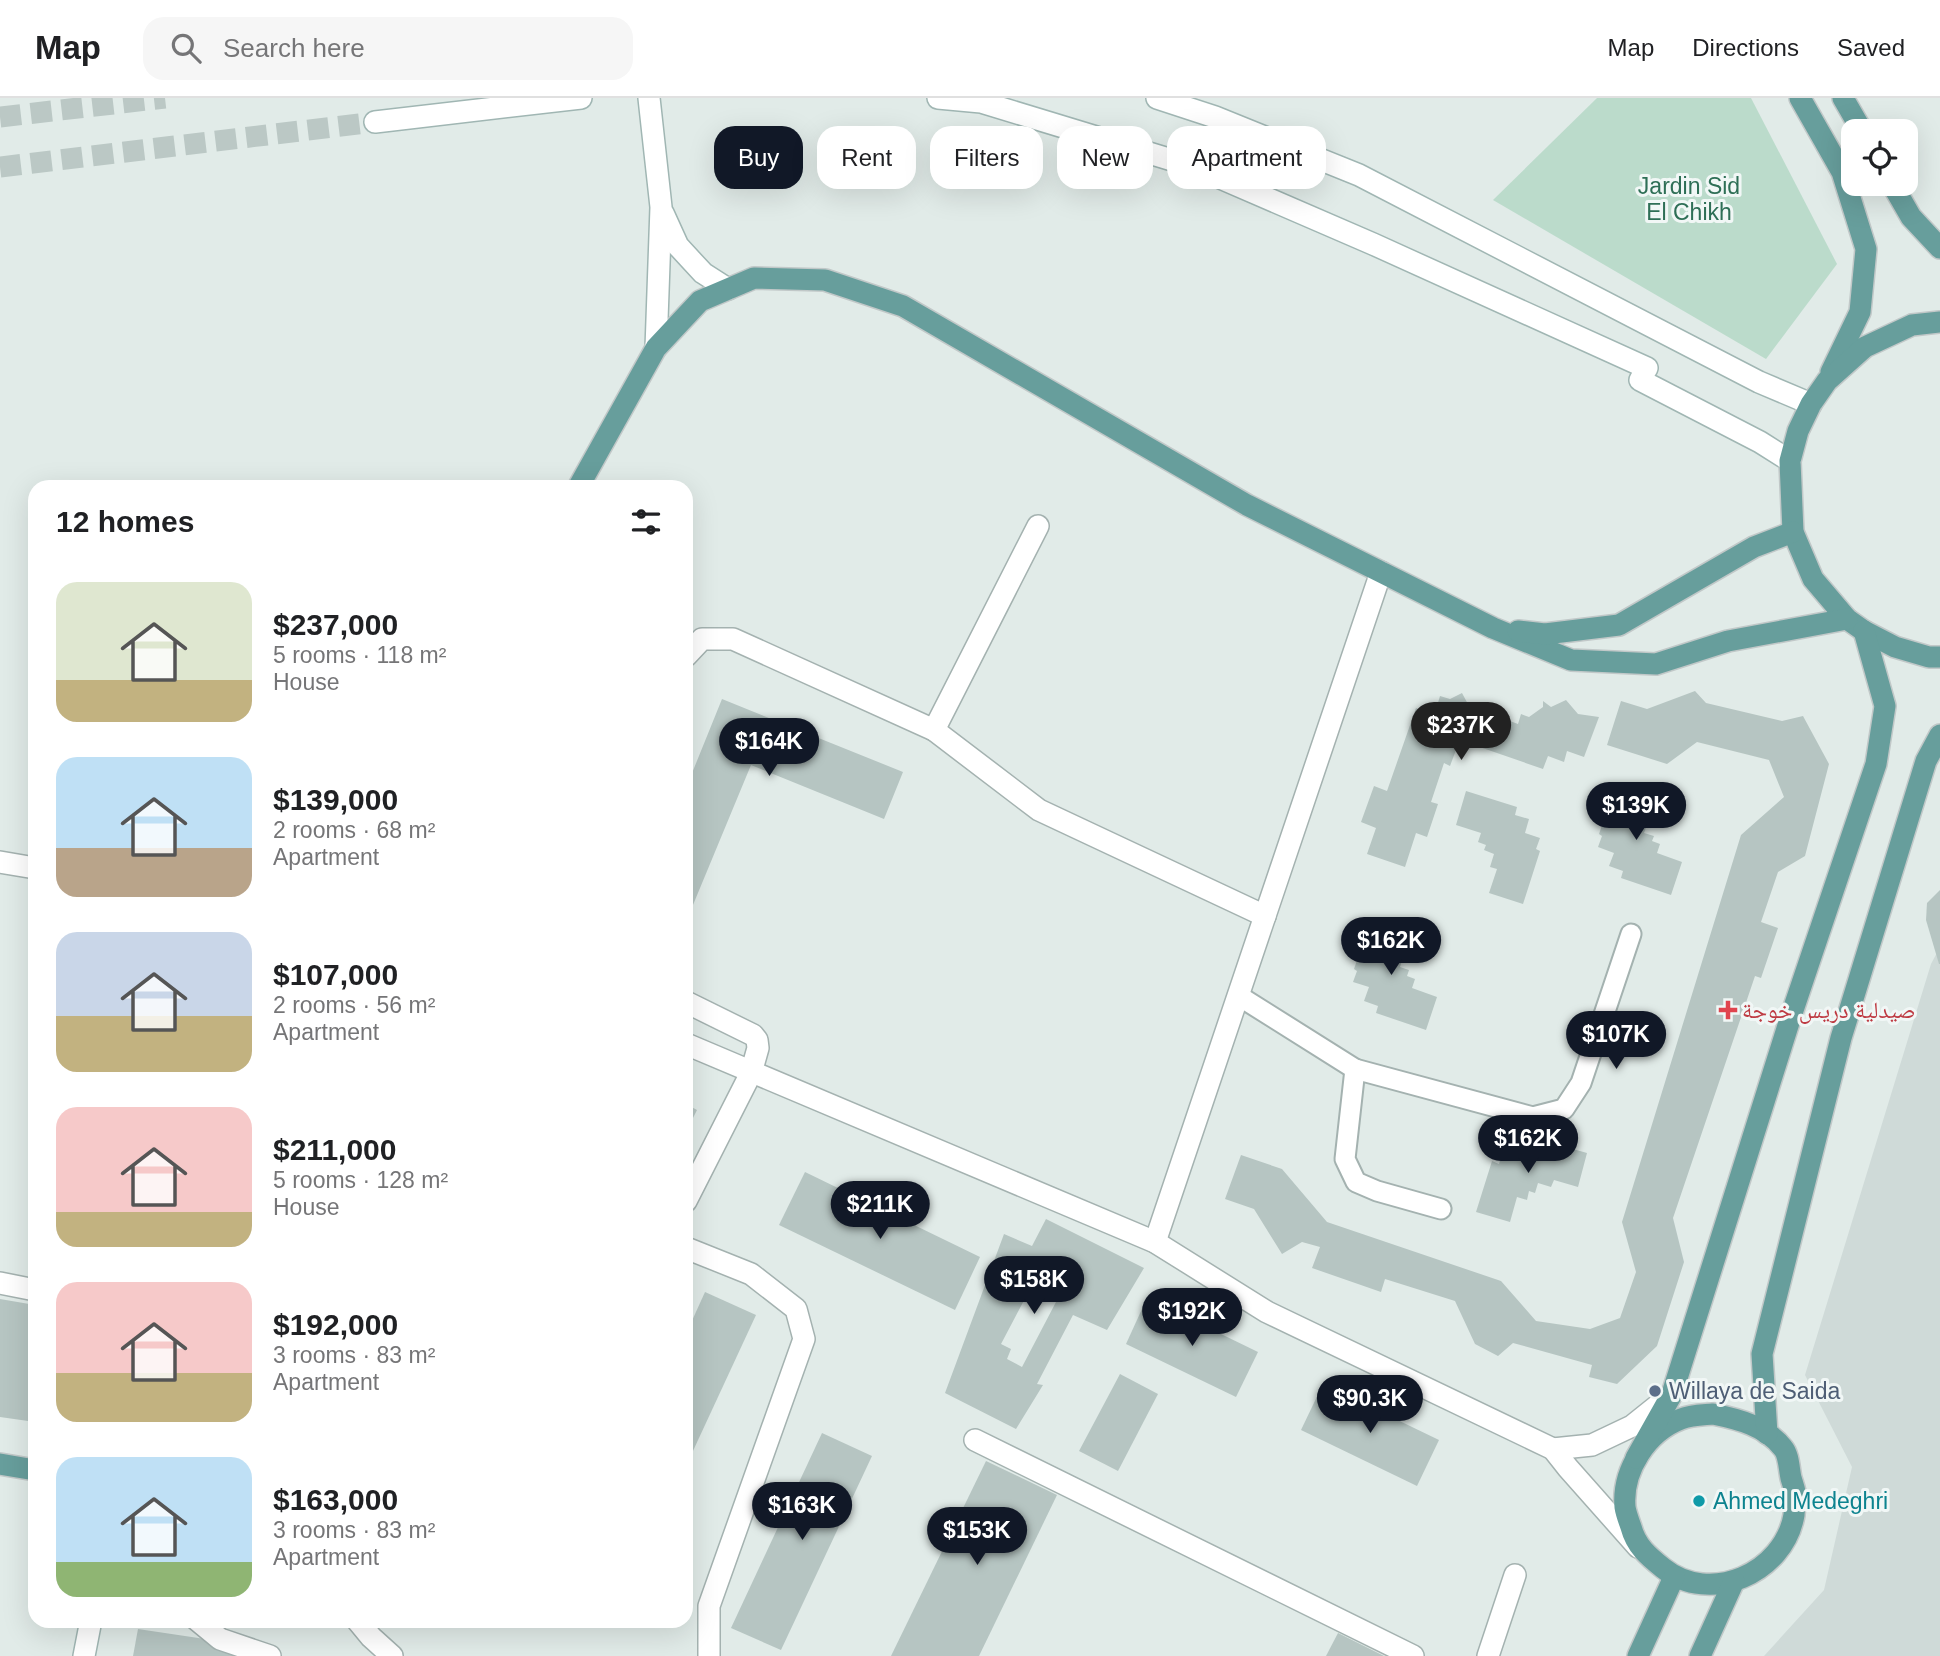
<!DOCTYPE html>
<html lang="en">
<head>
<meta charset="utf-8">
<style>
  :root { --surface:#fff; --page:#f6f6f6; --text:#202124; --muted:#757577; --line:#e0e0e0; --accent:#111827 }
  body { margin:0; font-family:Arial,"Noto Naskh Arabic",sans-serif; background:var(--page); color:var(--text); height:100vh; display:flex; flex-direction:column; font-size:26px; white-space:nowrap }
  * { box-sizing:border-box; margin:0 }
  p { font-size:23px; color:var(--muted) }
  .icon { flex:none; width:38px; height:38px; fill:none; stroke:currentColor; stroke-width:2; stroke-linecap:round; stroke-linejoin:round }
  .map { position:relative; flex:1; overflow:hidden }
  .sheet { position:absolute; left:28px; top:382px; width:665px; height:1148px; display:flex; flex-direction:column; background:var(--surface); border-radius:21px; box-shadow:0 7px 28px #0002 }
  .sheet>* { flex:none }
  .guide { position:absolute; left:714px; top:28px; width:665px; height:63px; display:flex; gap:14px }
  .buttons { position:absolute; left:1841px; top:21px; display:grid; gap:14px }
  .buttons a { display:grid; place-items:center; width:77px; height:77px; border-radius:14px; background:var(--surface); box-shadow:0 7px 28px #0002; font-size:35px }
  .price { position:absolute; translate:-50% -60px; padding:0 16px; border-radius:24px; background:var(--accent); color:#fff; font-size:23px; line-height:46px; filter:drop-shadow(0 2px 4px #0008) }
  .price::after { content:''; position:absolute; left:50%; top:42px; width:21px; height:16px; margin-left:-10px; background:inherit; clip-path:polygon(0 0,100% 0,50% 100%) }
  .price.current { background:#222; color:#fff }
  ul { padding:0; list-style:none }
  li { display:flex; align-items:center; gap:21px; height:175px; padding:0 28px }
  li span { display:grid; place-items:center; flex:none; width:196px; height:140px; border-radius:21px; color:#555 }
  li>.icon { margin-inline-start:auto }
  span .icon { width:84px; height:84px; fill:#fffc; stroke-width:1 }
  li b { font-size:30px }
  h2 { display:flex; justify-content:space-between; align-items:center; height:84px; padding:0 28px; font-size:30px }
  .chip { padding:0 24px; border-radius:21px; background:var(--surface); box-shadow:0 7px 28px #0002; font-size:24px; line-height:63px }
  .chip.current { background:var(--accent); color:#fff }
  header { display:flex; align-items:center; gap:42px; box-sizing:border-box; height:98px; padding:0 35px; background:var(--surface); border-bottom:2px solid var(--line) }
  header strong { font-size:33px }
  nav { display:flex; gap:38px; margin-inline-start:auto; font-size:24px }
  .search { width:490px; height:63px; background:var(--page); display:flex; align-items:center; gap:18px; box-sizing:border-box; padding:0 24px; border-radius:21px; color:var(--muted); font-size:26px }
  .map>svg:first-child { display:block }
  .built { fill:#cfdad8 }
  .green { fill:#bbdbcb }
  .building { fill:#b6c5c2; fill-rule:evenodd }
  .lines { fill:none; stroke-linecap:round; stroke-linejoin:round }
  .secondary-tunnel { stroke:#bbc8c5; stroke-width:21; stroke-dasharray:21 10; stroke-linecap:butt }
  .lane-casing { stroke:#a4b2b0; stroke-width:23 }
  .street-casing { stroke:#a4b2b0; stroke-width:24 }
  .secondary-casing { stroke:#a0b6b3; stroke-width:24 }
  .primary-casing { stroke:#c1c8c8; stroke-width:24 }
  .lane { stroke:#fff; stroke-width:19 }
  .street { stroke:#fff; stroke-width:21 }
  .secondary { stroke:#fff; stroke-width:21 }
  .primary { stroke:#679e9c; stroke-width:21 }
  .health-dot { fill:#e0444e; stroke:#f1f7f6; stroke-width:2.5 }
  .service-dot { fill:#5c6f8a; stroke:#f1f7f6; stroke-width:2.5 }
  .culture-dot { fill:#0f9aa8; stroke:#f1f7f6; stroke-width:2.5 }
  .labels { text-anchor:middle; stroke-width:6; stroke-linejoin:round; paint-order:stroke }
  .park-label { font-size:23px; fill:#2e6f56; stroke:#f1f7f6 }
  .health-label { font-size:23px; fill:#be3a42; stroke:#f1f7f6; text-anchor:start }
  .service-label { font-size:23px; fill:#4e5e75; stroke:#f1f7f6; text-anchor:start }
  .culture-label { font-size:23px; fill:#0d838f; stroke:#f1f7f6; text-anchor:start }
</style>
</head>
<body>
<header>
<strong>Map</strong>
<div class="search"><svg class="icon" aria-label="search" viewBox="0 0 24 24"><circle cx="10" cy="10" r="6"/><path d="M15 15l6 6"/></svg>Search here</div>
<nav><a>Map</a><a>Directions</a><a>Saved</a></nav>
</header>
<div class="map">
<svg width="1940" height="1558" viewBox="0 0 1940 1558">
  <rect width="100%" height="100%" fill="#e1ebe8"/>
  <polygon class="built" points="1940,849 1940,1558 1764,1558 1824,1492 1852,1369 1805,1277 1931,866"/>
  <polygon class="green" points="1597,0 1751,0 1837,166 1766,261 1493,102"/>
  <g class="building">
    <polygon points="1695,593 1706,605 1782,623 1803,618 1829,666 1805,758 1778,774 1761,824 1778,830 1761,880 1755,878 1673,1120 1684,1164 1657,1248 1617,1286 1589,1279 1592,1267 1513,1245 1498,1258 1475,1246 1455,1203 1385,1181 1381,1194 1312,1170 1320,1149 1302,1144 1282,1156 1254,1111 1225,1101 1241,1057 1282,1071 1327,1124 1501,1183 1536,1223 1590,1231 1620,1220 1636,1174 1622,1124 1741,737 1784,699 1769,662 1697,644 1667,666 1607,647 1621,603 1647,611"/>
    <polygon points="1462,595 1469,608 1518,626 1521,616 1529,619 1543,609 1543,603 1551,609 1566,602 1578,616 1599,619 1584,659 1567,653 1564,664 1548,658 1543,671 1468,645 1464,655 1456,652 1450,668 1444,665 1431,704 1438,706 1427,739 1416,735 1405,769 1367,756 1376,730 1361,724 1374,688 1387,693 1416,610 1426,616 1429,606 1437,608 1440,598 1450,601"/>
    <polygon points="722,601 903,674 884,721 751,667 688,819 686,818 686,690"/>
    <polygon points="1617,684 1650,695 1642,718 1649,721 1644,735 1654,738 1652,743 1660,746 1657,755 1682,764 1671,797 1621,780 1623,773 1609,768 1614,755 1598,749 1602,738 1599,736"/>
    <polygon points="1466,693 1517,709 1515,717 1529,721 1525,735 1540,740 1536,751 1540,753 1523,806 1489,795 1497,771 1490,769 1494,756 1484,752 1486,747 1478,744 1481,735 1456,727"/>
    <polygon points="1940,792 1940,866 1939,866 1926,822 1927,805"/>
    <polygon points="1372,819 1405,830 1397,854 1404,856 1400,869 1409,872 1407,878 1415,881 1412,890 1437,899 1426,932 1376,915 1378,908 1364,903 1369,889 1353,884 1357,873 1354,871"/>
    <polygon points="686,1006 697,1012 686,1034"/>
    <polygon points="1521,1040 1533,1043 1534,1040 1587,1055 1578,1089 1554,1082 1551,1089 1538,1085 1535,1095 1529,1093 1527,1102 1517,1099 1510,1124 1476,1114 1492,1063 1499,1066 1503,1052 1516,1055"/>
    <polygon points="805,1074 980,1159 955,1212 779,1127"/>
    <path d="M1046,1121L1144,1170L1107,1232L1073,1217L1037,1286L1043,1287L1016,1331L945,1295L1004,1136L1032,1148ZM1030,1191L1056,1204L1022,1269L1007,1261L1011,1251L1001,1246Z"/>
    <polygon points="705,1194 756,1217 686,1368 686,1236"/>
    <polygon points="1147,1200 1258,1254 1236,1299 1126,1246"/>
    <polygon points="0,1201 35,1207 35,1324 0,1319"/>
    <polygon points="1120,1276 1158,1296 1118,1373 1079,1353"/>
    <polygon points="1323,1286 1439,1342 1417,1388 1301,1332"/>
    <polygon points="822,1335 872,1358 781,1552 731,1530"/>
    <polygon points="986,1363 1057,1397 979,1558 891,1558"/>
    <polygon points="138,1531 205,1541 246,1558 133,1558"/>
    <polygon points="1338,1535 1384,1558 1326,1558"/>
  </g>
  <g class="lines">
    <g class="secondary-tunnel">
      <polyline points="0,19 165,0"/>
      <polyline points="0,69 375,24"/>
    </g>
    <defs>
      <g id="lane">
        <polyline points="1239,898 1355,971 1533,1019 1564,1011 1581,985 1631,836"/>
        <polyline points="1355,971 1345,1061 1356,1084 1377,1093 1441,1111"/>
      </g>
      <g id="street">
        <polyline points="686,558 702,541 733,541 934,632 1039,712 1265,818"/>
        <polyline points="934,632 1038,428"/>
        <polyline points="0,764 35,770"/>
        <polyline points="686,904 753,937 757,942 758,950 751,975 686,1103"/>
        <polyline points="686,946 1155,1144 1267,1214 1553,1351 1568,1370 1638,1449"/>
        <polyline points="1155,1144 1381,474"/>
        <polyline points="686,1150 751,1176 796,1211 804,1241 709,1508 709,1558"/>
        <polyline points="0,1185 35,1192"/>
        <polyline points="975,1342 1413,1558"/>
        <polyline points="1553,1351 1592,1347 1632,1328 1672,1296"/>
        <polyline points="197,1522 220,1541 270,1558"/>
        <polyline points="357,1522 371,1539 392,1558"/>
        <polyline points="1488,1558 1515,1477"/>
      </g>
      <g id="secondary">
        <polyline points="649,0 661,109 656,250"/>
        <polyline points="938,0 981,4 1195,69 1373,146 1647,270 1640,282 1760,344 1790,363"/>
        <polyline points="1157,0 1215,19 1359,77 1759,284 1811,306"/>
        <polyline points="375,24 581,0"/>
        <polyline points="663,115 678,148 703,175 728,191"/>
        <polyline points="84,1558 91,1522"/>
      </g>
      <g id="primary">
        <polyline points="1800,0 1842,74 1866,151 1860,214 1831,274"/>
        <polyline points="1843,0 1862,33"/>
        <polyline points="1892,86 1911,119 1940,150"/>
        <polyline points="1940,224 1912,227 1865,249 1827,283 1811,306 1798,333 1790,363 1793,434 1813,481 1847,521 1864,533 1895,549 1929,559 1940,559"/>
        <polyline points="579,388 656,250 700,203 754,180 825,182 903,208 1247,407 1493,530 1571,562 1656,566 1728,543 1847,521"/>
        <polyline points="1518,533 1545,536 1619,527 1754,449 1793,434"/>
        <path d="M1713,1316C1738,1321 1766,1328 1783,1350C1789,1357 1789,1371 1791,1380C1793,1387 1796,1394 1796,1401C1796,1406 1794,1412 1794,1417C1784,1475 1710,1508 1663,1470C1648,1458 1636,1448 1631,1429C1629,1423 1626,1416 1625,1409C1622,1372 1647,1334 1681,1321C1691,1317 1703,1317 1713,1316Z"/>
        <polyline points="1767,1336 1762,1256 1841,940 1926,663 1940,637"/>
        <polyline points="1636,1360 1672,1296 1791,918 1876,666 1885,608 1864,533"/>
        <polyline points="0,1366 35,1372"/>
        <polyline points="1638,1558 1674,1479"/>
        <polyline points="1700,1558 1734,1483"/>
      </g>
    </defs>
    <use href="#lane" class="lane-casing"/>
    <use href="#street" class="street-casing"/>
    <use href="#secondary" class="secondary-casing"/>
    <use href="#primary" class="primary-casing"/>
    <use href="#lane" class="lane"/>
    <use href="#street" class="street"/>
    <use href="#secondary" class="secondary"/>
    <use href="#primary" class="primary"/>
  </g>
  <path class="health-dot" d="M1724.5 901.5h7v7h7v7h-7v7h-7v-7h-7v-7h7z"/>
  <circle class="service-dot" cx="1655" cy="1293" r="7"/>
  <circle class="culture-dot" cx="1699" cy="1403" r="7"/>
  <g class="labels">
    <g class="park-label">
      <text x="1689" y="96">Jardin Sid<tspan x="1689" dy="26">El Chikh</tspan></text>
    </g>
    <g class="health-label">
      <text x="1742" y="920">صيدلية دريس خوجة</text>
    </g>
    <g class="service-label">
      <text x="1669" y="1301">Willaya de Saida</text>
    </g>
    <g class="culture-label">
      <text x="1713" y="1411">Ahmed Medeghri</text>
    </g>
  </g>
</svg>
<div class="buttons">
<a><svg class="icon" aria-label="locate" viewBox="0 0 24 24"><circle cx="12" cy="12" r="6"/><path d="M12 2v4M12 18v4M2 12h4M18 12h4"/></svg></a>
</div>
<b class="price current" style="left:1461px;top:664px">$237K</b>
<b class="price" style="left:769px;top:680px">$164K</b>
<b class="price" style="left:1636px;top:744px">$139K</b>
<b class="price" style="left:1391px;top:879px">$162K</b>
<b class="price" style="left:1616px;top:973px">$107K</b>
<b class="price" style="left:1528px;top:1077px">$162K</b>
<b class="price" style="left:880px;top:1143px">$211K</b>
<b class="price" style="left:1034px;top:1218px">$158K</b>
<b class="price" style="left:1192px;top:1250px">$192K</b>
<b class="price" style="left:1370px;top:1337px">$90.3K</b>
<b class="price" style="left:802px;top:1444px">$163K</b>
<b class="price" style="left:977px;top:1469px">$153K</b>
<div class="guide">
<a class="chip current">Buy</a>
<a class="chip">Rent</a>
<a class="chip">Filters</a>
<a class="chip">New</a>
<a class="chip">Apartment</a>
</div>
<section class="sheet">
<h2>12 homes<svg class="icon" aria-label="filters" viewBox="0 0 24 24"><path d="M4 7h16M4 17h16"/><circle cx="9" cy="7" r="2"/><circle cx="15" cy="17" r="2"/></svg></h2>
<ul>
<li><span style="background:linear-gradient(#dfe7d0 70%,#c2b280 0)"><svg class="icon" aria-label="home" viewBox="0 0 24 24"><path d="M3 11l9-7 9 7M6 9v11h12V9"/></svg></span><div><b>$237,000</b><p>5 rooms · 118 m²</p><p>House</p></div></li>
<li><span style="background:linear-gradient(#bfe0f5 65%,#b9a48a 0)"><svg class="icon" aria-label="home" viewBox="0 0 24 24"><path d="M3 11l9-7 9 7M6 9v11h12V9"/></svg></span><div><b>$139,000</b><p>2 rooms · 68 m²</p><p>Apartment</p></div></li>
<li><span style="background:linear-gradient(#c9d6e8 60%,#c2b280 0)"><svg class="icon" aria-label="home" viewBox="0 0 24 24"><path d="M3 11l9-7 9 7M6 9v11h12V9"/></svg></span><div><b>$107,000</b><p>2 rooms · 56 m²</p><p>Apartment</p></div></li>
<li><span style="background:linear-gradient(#f6c9c9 75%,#c2b280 0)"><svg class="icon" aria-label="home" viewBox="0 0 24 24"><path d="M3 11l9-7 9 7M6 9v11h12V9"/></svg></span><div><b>$211,000</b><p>5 rooms · 128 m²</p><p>House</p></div></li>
<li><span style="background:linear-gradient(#f6c9c9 65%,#c2b280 0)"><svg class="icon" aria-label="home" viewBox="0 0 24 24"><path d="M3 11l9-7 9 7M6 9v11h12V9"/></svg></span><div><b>$192,000</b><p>3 rooms · 83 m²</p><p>Apartment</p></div></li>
<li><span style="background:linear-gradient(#bfe0f5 75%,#8fb573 0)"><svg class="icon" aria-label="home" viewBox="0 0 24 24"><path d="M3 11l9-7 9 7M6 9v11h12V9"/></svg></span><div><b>$163,000</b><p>3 rooms · 83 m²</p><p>Apartment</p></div></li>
</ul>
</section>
</div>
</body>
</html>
